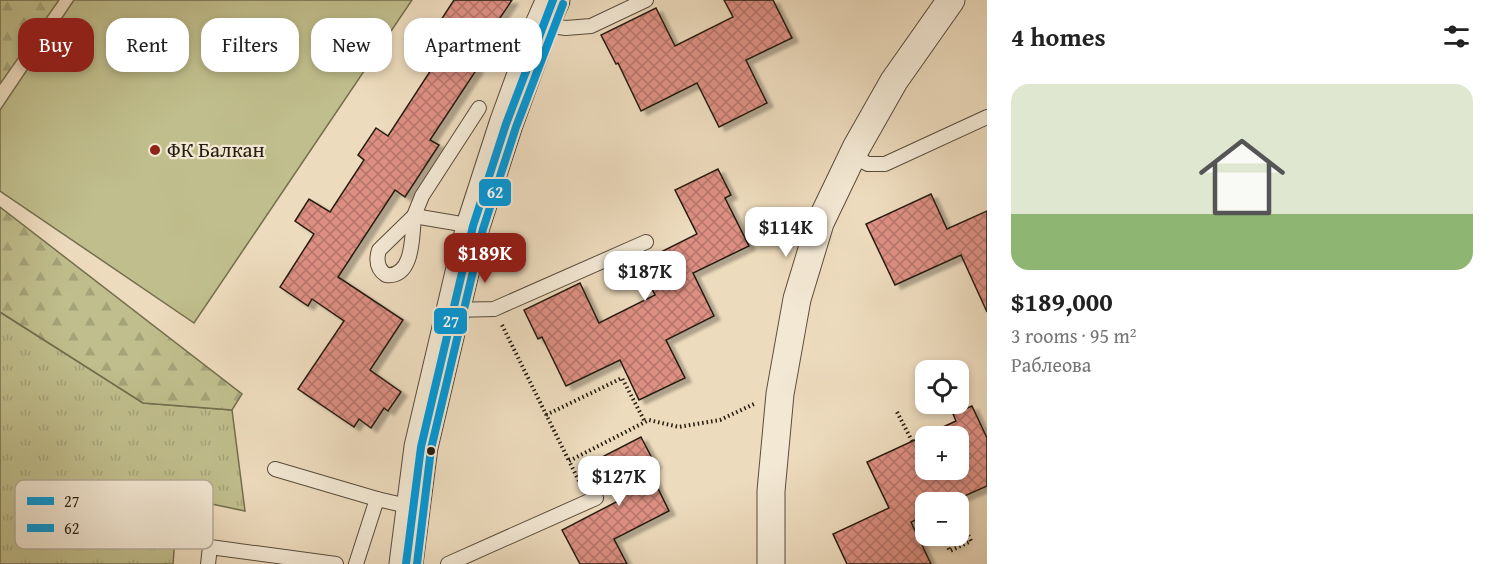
<!DOCTYPE html>
<html lang="en">
<head>
<meta charset="utf-8">
<style>
  :root { --surface:#fff; --page:#f2f2f2; --text:#222; --muted:#767676; --line:#e0e0e0; --accent:#8f2418 }
  body { margin:0; font-family:"Gentium Book Plus",serif; background:var(--page); color:var(--text); height:100vh; display:flex; flex-direction:column; font-size:22px; white-space:nowrap }
  * { box-sizing:border-box; margin:0 }
  p { font-size:20px; color:var(--muted) }
  .icon { flex:none; width:33px; height:33px; fill:none; stroke:currentColor; stroke-width:2; stroke-linecap:round; stroke-linejoin:round }
  .map { position:relative; flex:1; overflow:hidden }
  .details { display:flex; flex-direction:column; background:var(--surface); width:510px }
  .details>* { flex:none }
  .guide { position:absolute; left:18px; top:18px; width:570px; height:54px; display:flex; gap:12px }
  .fabs { position:absolute; left:915px; top:360px; display:grid; gap:12px }
  .fabs a { display:grid; place-items:center; width:54px; height:54px; border-radius:12px; background:var(--surface); box-shadow:0 3px 9px #0003; font-size:30px }
  .price { position:absolute; translate:-50% -51px; padding:0 14px; border-radius:12px; background:#fff; color:#222; font-size:20px; line-height:39px; filter:drop-shadow(0 2px 3px #0008) }
  .price::after { content:''; position:absolute; left:50%; top:36px; width:18px; height:14px; margin-left:-9px; background:inherit; clip-path:polygon(0 0,100% 0,50% 100%) }
  .price.current { background:var(--accent); color:#fff }
  ul { padding:0; list-style:none }
  li { display:grid; align-content:center; gap:12px; height:318px; padding:0 24px }
  li+li { border-top:2px solid var(--line) }
  li span { display:grid; place-items:center; height:186px; border-radius:18px; color:#555 }
  li>.icon { margin-inline-start:auto }
  span .icon { width:108px; height:108px; fill:#fffc; stroke-width:1 }
  li b { font-size:26px }
  h2 { display:flex; justify-content:space-between; align-items:center; height:72px; padding:0 24px; font-size:26px }
  .tag { padding:0 21px; border-radius:18px; background:var(--surface); box-shadow:0 3px 9px #0003; font-size:21px; line-height:54px }
  .tag.current { background:var(--accent); color:#fff }
  main { display:flex; flex:1; min-height:0 }
  .map>svg:first-child { display:block }
  .grass { fill:url(#grass-tufts); stroke:#736e4e; stroke-width:1.5 }
  .forest { fill:url(#forest-firs); stroke:#736e4e; stroke-width:1.5 }
  .green { fill:#c0be8c; stroke:#736e4e; stroke-width:1.5 }
  .building { fill:url(#building-cross-hatch); stroke:#261d10; stroke-width:1.5; fill-rule:evenodd; filter:url(#shadow) }
  .lines { fill:none; stroke-linecap:round; stroke-linejoin:round }
  .service-casing { stroke:#584c3b; stroke-width:16 }
  .minor-casing { stroke:#584c3b; stroke-width:29 }
  .tertiary-casing { stroke:#584c3b; stroke-width:35 }
  .path { stroke:#261d10; stroke-width:4; stroke-dasharray:1.5 3; stroke-linecap:butt }
  .service { stroke:#f3e8d4; stroke-width:14 }
  .minor { stroke:#f3e8d4; stroke-width:27 }
  .tertiary { stroke:#f3e8d4; stroke-width:33 }
  .bus-1-casing { stroke:#f3e8d4; stroke-width:12 }
  .bus-2-casing { stroke:#f3e8d4; stroke-width:12 }
  .bus-1 { stroke:#0098da; stroke-width:8 }
  .bus-2 { stroke:#0098da; stroke-width:8 }
  .poi-dot { fill:#8f2418; stroke:#f3e8d4; stroke-width:2 }
  .bus-dot { fill:#261d10; stroke:#f3e8d4; stroke-width:2 }
  .labels { text-anchor:middle; stroke-width:4.5; stroke-linejoin:round; paint-order:stroke }
  .poi-label { font-size:21px; fill:#261d10; stroke:#f3e8d4; text-anchor:start }
  .key { fill:#f3e8d4; stroke:#b6ab99; stroke-width:1.5 }
  .key-label { font-size:16px; fill:#261d10 }
  .line-badge { stroke:#f3e8d4; stroke-width:2 }
  .badge-label { font-size:16px; text-anchor:middle; font-weight:bold; fill:#fff }
</style>
</head>
<body>
<main>
<div class="map">
<svg width="987" height="564" viewBox="0 0 987 564">
  <defs>
    <pattern id="grass-tufts" width="24" height="20" patternUnits="userSpaceOnUse" patternTransform="scale(1.5)"><rect width="24" height="20" fill="#c0be8c"/><path d="M3 7l-1-3M5 7V3M7 7l1-3M15 17l-1-3M17 17v-4M19 17l1-3" fill="none" stroke="#a5a378"/></pattern>
    <pattern id="forest-firs" width="22" height="20" patternUnits="userSpaceOnUse" patternTransform="scale(1.5)"><rect width="22" height="20" fill="#c0be8c"/><path d="M5 1l3.5 6h-7zM16 11l3.5 6h-7z" fill="#a5a378"/></pattern>
    <pattern id="building-cross-hatch" width="8" height="8" patternUnits="userSpaceOnUse" patternTransform="scale(1.5)"><rect width="8" height="8" fill="#dd8f82"/><path d="M0 0l8 8M0 8l8-8" fill="none" stroke="#b37469"/></pattern>
    <filter id="shadow"><feDropShadow dx="6" dy="4" stdDeviation="1.5" flood-color="#0004"/></filter>
  </defs>
  <rect width="100%" height="100%" fill="#eddbbd"/>
  <filter id="stains"><feTurbulence type="fractalNoise" baseFrequency=".00333" numOctaves="4"/><feColorMatrix values="0 0 0 0 .2 0 0 0 0 .09 0 0 0 0 .02 0 0 0 .5 -.17"/></filter>
  <radialGradient id="worn" r=".72"><stop offset=".6" stop-color="#630" stop-opacity="0"/><stop offset="1" stop-color="#630" stop-opacity=".3"/></radialGradient>
  <polygon class="grass" points="0,312 143,403 232,410 245,511 178,497 173,564 0,564"/>
  <g class="forest">
    <polygon points="0,0 59,0 0,84"/>
    <polygon points="0,207 242,394 232,410 143,403 0,312"/>
  </g>
  <polygon class="green" points="74,0 412,0 194,323 0,191 0,110"/>
  <g class="building">
    <polygon points="454,0 512,0 470,63 477,69 430,140 439,145 405,197 395,190 338,277 403,320 370,370 401,392 388,411 384,408 371,428 359,419 354,427 298,389 344,321 312,299 308,306 280,287 314,234 295,221 309,199 330,212 364,160 358,155 376,128 388,136 444,50 428,40"/>
    <polygon points="724,0 773,0 792,38 746,60 767,103 719,127 697,83 641,111 618,63 616,64 601,35 656,8 675,46 733,17"/>
    <polygon points="718,169 731,195 725,198 749,246 693,273 714,316 666,340 685,378 639,400 620,360 566,386 542,337 538,339 524,310 580,283 599,323 655,295 639,263 697,234 675,190"/>
    <polygon points="931,194 947,229 987,211 987,312 961,255 895,285 866,224"/>
    <path d="M972,406L987,438V486L951,502H926V515L911,522L931,564H847L833,534L889,508L867,462L956,421L953,414ZM926,436H958V470H926Z"/>
    <polygon points="641,437 655,464 648,468 669,511 614,539 627,564 580,564 562,530 622,499 602,457"/>
  </g>
  <g class="lines">
    <defs>
      <g id="service">
        <polyline points="543,25 566,28 591,26 646,0"/>
        <polyline points="852,156 868,164 885,164 987,117"/>
        <path d="M414,216C412,235 414,278 386,275C377,269 376,260 379,250Z"/>
        <polyline points="473,226 414,216 422,196 479,108"/>
        <polyline points="452,310 494,309 646,242"/>
        <polyline points="275,469 377,499 412,507"/>
        <polyline points="208,564 210,547 336,564"/>
        <polyline points="356,564 377,499"/>
        <polyline points="448,564 596,498"/>
      </g>
      <polyline id="minor" points="771,564 771,491 780,394 797,299 820,223 856,148 894,81 951,0"/>
      <polyline id="tertiary" points="406,564 421,447 473,226 506,124 542,25 553,0"/>
    </defs>
    <use href="#service" class="service-casing"/>
    <use href="#minor" class="minor-casing"/>
    <use href="#tertiary" class="tertiary-casing"/>
    <g class="path">
      <polyline points="502,325 569,461"/>
      <polyline points="897,412 912,441"/>
      <polyline points="546,415 622,378 645,422"/>
      <polyline points="581,485 569,461 649,420 679,427 720,420 754,404"/>
      <polyline points="942,536 950,551 971,541 962,522 958,523"/>
    </g>
    <use href="#service" class="service"/>
    <use href="#minor" class="minor"/>
    <use href="#tertiary" class="tertiary"/>
    <defs>
      <polyline id="bus-1" points="406,564 421,447 473,226 506,124 553,0"/>
      <polyline id="bus-2" points="417,564 431,449 483,229 516,127 563,4"/>
    </defs>
    <use href="#bus-1" class="bus-1-casing"/>
    <use href="#bus-2" class="bus-2-casing"/>
    <use href="#bus-1" class="bus-1"/>
    <use href="#bus-2" class="bus-2"/>
  </g>
  <circle class="poi-dot" cx="155" cy="150" r="6"/>
  <circle class="bus-dot" cx="431" cy="451" r="5"/>
  <g class="labels">
    <g class="poi-label">
      <text x="167" y="157">ФК Балкан</text>
    </g>
  </g>
  <rect x="15" y="480" width="198" height="69" rx="9" class="key"/>
  <rect x="27" y="497" width="27" height="8" fill="#0098da"/>
  <rect x="27" y="524" width="27" height="8" fill="#0098da"/>
  <g class="key-label">
    <text x="64" y="507">27</text>
    <text x="64" y="534">62</text>
  </g>
  <g class="line-badge">
    <rect x="478" y="178" width="34" height="29" rx="6" fill="#0098da"/>
    <rect x="433" y="307" width="35" height="28" rx="6" fill="#0098da"/>
  </g>
  <g class="badge-label">
    <text x="495" y="198">62</text>
    <text x="451" y="327">27</text>
  </g>
  <rect width="100%" height="100%" filter="url(#stains)"/>
  <rect width="100%" height="100%" fill="url(#worn)"/>
</svg>
<div class="fabs">
<a><svg class="icon" aria-label="locate" viewBox="0 0 24 24"><circle cx="12" cy="12" r="6"/><path d="M12 2v4M12 18v4M2 12h4M18 12h4"/></svg></a>
<a>+</a>
<a>−</a>
</div>
<b class="price" style="left:786px;top:258px">$114K</b>
<b class="price current" style="left:485px;top:284px">$189K</b>
<b class="price" style="left:645px;top:302px">$187K</b>
<b class="price" style="left:619px;top:507px">$127K</b>
<div class="guide">
<a class="tag current">Buy</a>
<a class="tag">Rent</a>
<a class="tag">Filters</a>
<a class="tag">New</a>
<a class="tag">Apartment</a>
</div>
</div>
<section class="details">
<h2>4 homes<svg class="icon" aria-label="filters" viewBox="0 0 24 24"><path d="M4 7h16M4 17h16"/><circle cx="9" cy="7" r="2"/><circle cx="15" cy="17" r="2"/></svg></h2>
<ul>
<li><span style="background:linear-gradient(#dfe7d0 70%,#8fb573 0)"><svg class="icon" aria-label="home" viewBox="0 0 24 24"><path d="M3 11l9-7 9 7M6 9v11h12V9"/></svg></span><div><b>$189,000</b><p>3 rooms · 95 m²</p><p>Раблеова</p></div></li>
</ul>
</section>
</main>
</body>
</html>
